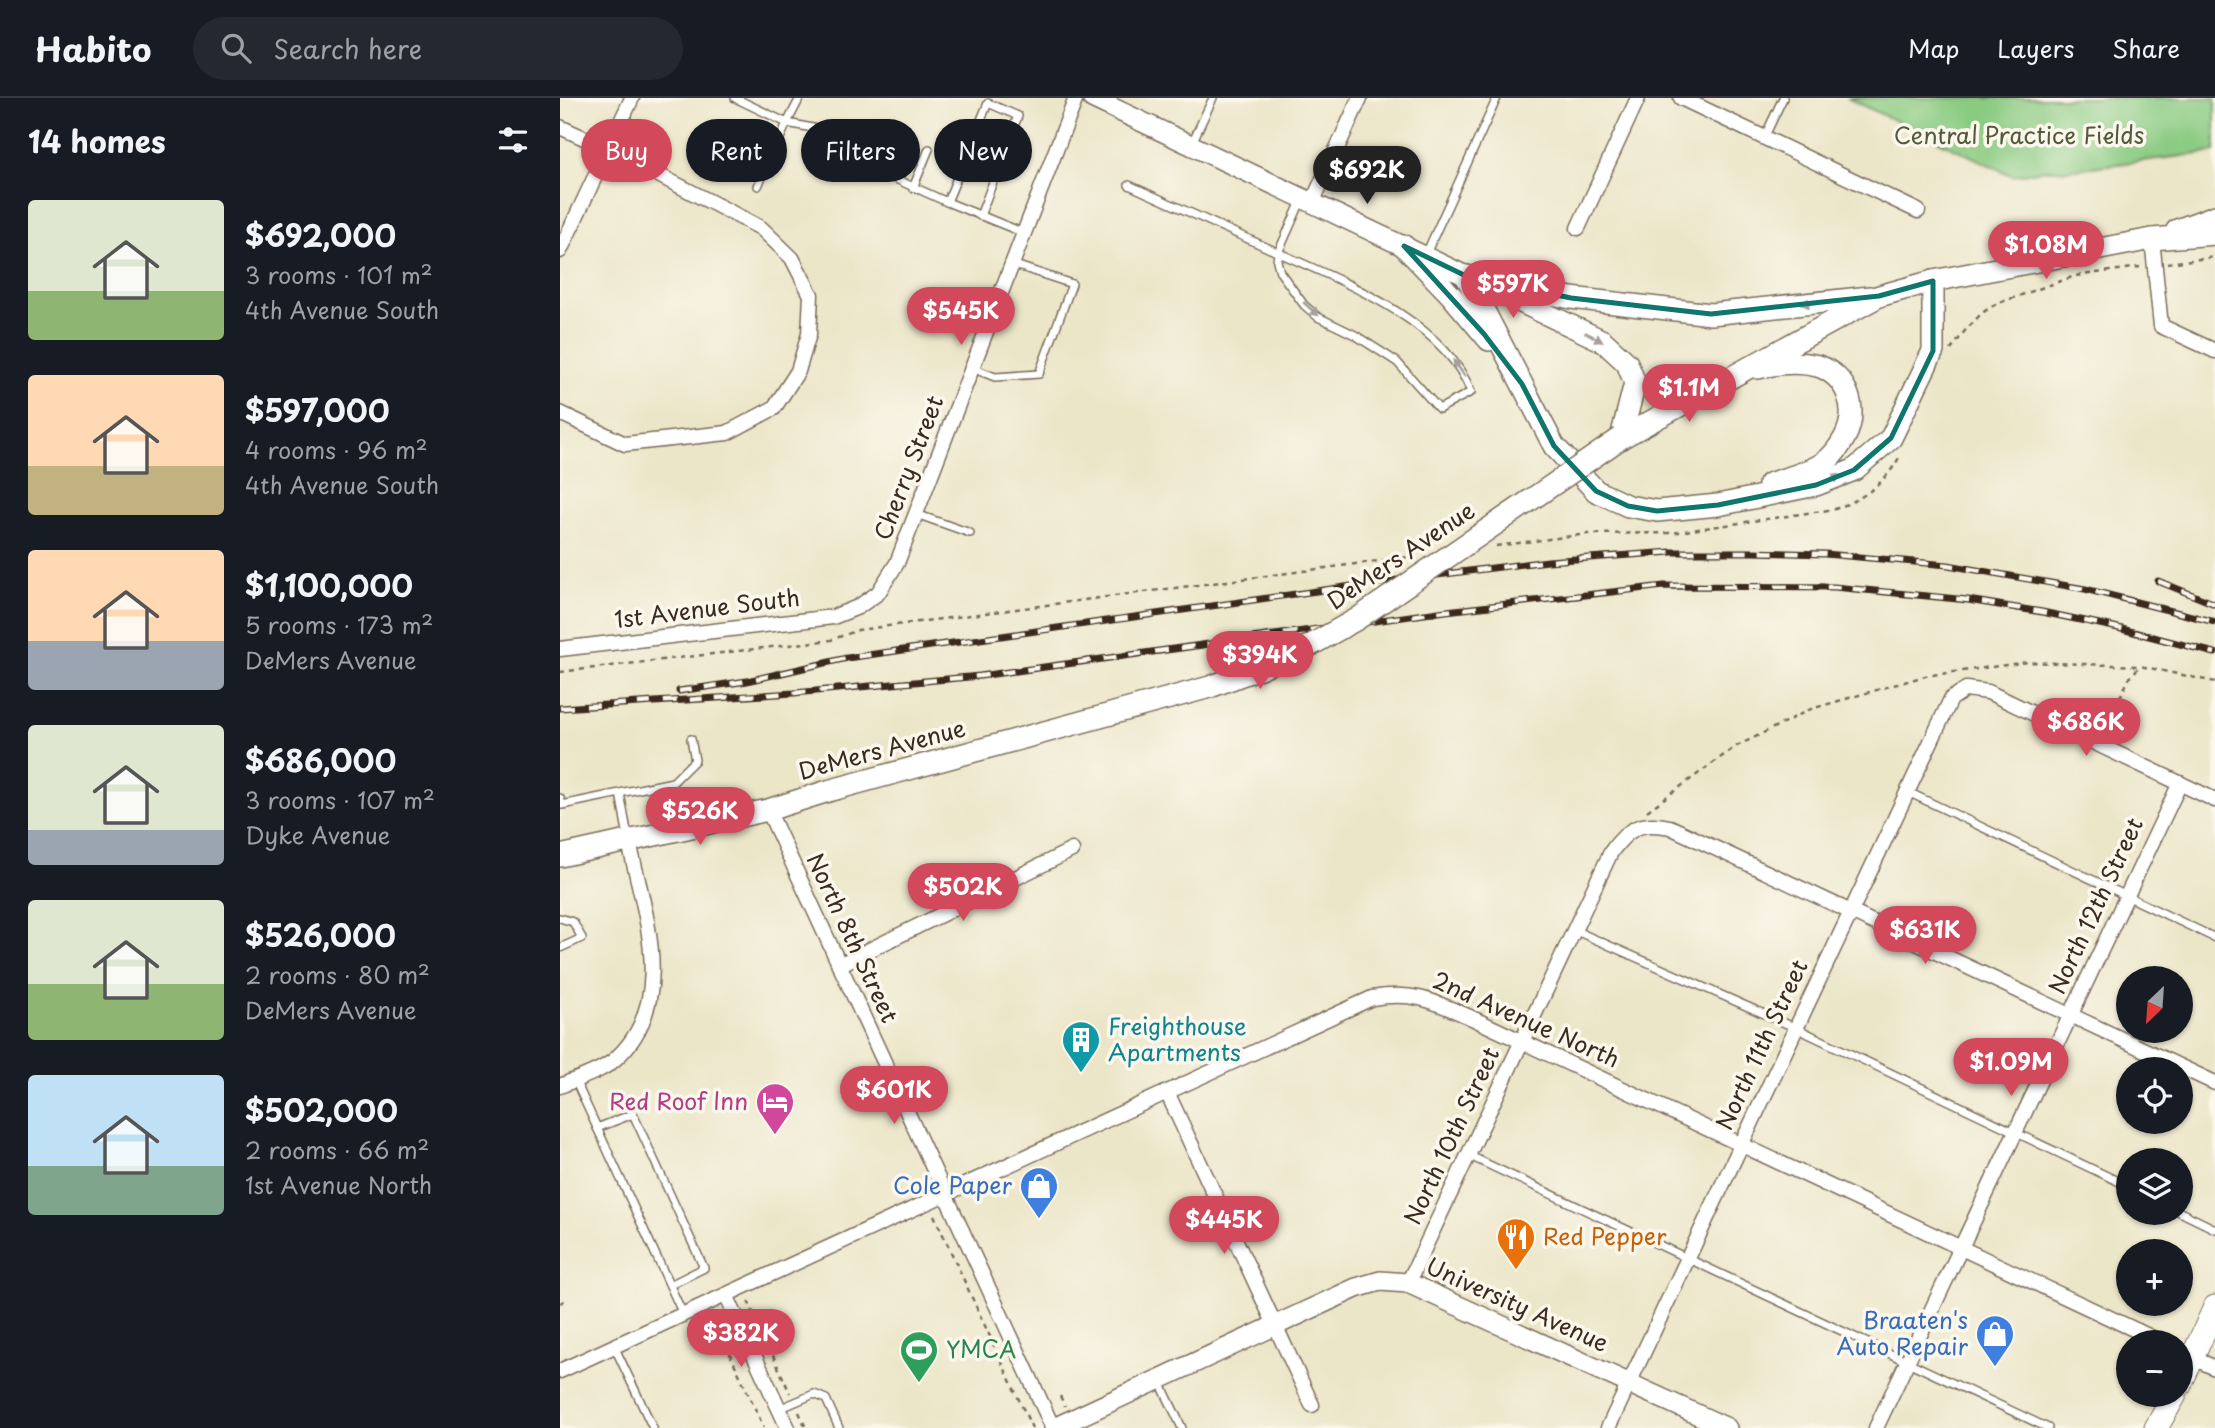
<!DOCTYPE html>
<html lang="en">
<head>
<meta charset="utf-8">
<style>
  :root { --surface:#171b24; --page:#242831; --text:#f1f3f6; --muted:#9ea1a6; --line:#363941; --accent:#d1495b }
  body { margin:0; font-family:"Playpen Sans",sans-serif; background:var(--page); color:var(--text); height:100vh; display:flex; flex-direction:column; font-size:26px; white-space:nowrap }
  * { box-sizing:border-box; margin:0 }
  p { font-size:23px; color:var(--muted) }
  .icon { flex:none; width:38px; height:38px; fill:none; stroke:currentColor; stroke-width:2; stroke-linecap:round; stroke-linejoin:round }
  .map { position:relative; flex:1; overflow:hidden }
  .side { display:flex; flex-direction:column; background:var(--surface); width:560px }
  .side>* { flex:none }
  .guide { position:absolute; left:21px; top:21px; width:665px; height:63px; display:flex; gap:14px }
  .needle { width:46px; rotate:205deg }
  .controls { position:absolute; left:1556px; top:868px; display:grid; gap:14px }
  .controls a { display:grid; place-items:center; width:77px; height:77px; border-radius:50%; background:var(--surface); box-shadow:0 2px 5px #0004; font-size:35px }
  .price { position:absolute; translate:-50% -60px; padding:0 16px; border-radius:24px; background:var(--accent); color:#fff; font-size:23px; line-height:46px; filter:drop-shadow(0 2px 4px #0008) }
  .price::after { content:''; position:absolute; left:50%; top:42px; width:21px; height:16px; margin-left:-10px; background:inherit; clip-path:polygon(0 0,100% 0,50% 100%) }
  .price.active { background:#222; color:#fff }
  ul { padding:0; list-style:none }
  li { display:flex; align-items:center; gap:21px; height:175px; padding:0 28px }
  li span { display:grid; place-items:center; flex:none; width:196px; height:140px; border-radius:7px; color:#555 }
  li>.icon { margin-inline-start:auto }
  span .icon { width:84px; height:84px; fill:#fffc; stroke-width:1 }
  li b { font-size:30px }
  h2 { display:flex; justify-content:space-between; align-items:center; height:84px; padding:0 28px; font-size:30px }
  .pill { padding:0 24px; border-radius:32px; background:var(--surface); box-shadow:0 2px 5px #0004; font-size:24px; line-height:63px }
  .pill.active { background:var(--accent); color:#fff }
  header { display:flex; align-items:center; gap:42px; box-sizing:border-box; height:98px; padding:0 35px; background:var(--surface); border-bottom:2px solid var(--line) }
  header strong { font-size:33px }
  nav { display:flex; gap:38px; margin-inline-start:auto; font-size:24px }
  .search { width:490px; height:63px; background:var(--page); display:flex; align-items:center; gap:18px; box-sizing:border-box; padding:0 24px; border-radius:38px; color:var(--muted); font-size:26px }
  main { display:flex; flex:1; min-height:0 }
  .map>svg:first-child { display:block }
  .green { fill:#8acb82; stroke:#627a50; stroke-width:2 }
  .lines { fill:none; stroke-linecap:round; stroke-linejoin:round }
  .service-casing { stroke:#796c5a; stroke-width:10 }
  .minor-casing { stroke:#796c5a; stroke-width:17 }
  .tertiary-casing { stroke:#796c5a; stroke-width:22 }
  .secondary-casing { stroke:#796c5a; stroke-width:24 }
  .primary-casing { stroke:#796c5a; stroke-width:25 }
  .path { stroke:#796c5a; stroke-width:2.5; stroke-dasharray:5 5; stroke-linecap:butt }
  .service { stroke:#fff; stroke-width:7 }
  .minor { stroke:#fff; stroke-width:14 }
  .tertiary { stroke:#fff; stroke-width:19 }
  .secondary { stroke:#fff; stroke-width:21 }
  .primary { stroke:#fff; stroke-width:23 }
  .rail-casing { stroke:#3b2a1e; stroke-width:7 }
  .rail { stroke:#fbf7ec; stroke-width:4.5; stroke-dasharray:13; stroke-linecap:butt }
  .secondary-bridge-casing { stroke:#796c5a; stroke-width:24; stroke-linecap:butt }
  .secondary-bridge { stroke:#fff; stroke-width:21 }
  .oneway { fill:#a79f9a }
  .marked { fill:none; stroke:#0f766e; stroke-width:5; stroke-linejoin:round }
  .labels { text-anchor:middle; stroke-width:7; stroke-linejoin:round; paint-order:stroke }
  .park-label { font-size:23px; fill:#535a3c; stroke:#fbf7ec }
  .street-label { font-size:23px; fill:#3b2a1e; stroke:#fbf7ec }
  .culture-label { font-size:23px; fill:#0d838f; stroke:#fbf7ec; text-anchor:start }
  .hotel-label { font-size:23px; fill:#b23c85; stroke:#fbf7ec; text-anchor:end }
  .shop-label { font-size:23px; fill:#366cbe; stroke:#fbf7ec; text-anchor:end }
  .food-label { font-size:23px; fill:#c56008; stroke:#fbf7ec; text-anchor:start }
  .leisure-label { font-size:23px; fill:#27864d; stroke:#fbf7ec; text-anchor:start }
</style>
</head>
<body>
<header>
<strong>Habito</strong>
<div class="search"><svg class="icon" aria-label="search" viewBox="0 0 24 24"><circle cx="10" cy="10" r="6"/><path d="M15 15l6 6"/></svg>Search here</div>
<nav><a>Map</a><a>Layers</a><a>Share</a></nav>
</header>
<main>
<section class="side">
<h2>14 homes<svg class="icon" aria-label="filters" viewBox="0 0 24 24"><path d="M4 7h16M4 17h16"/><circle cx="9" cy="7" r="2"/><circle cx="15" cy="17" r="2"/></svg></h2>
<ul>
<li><span style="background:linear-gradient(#dfe7d0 65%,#8fb573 0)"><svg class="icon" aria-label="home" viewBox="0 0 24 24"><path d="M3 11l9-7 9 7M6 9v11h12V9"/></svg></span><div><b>$692,000</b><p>3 rooms · 101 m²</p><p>4th Avenue South</p></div></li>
<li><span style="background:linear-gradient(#ffd9b3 65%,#c2b280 0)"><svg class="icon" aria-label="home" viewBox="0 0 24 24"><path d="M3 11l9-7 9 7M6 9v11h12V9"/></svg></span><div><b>$597,000</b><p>4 rooms · 96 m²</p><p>4th Avenue South</p></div></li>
<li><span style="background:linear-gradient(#ffd9b3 65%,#9aa5b1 0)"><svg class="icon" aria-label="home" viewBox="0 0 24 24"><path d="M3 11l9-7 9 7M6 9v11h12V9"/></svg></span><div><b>$1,100,000</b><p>5 rooms · 173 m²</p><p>DeMers Avenue</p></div></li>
<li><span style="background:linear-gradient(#dfe7d0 75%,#9aa5b1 0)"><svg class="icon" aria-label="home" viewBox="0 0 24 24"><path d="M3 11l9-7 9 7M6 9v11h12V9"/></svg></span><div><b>$686,000</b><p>3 rooms · 107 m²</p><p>Dyke Avenue</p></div></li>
<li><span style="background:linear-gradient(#dfe7d0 60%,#8fb573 0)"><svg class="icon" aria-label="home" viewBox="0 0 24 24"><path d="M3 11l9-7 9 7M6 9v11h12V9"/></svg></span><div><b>$526,000</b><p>2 rooms · 80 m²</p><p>DeMers Avenue</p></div></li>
<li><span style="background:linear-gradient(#bfe0f5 65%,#7fa58c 0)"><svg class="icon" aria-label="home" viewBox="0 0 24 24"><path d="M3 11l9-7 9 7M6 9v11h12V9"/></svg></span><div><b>$502,000</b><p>2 rooms · 66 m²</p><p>1st Avenue North</p></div></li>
</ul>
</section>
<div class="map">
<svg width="1655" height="1330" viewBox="0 0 1655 1330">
  <rect width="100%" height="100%" fill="#fbf7ec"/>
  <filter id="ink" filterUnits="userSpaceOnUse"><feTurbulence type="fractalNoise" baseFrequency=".0143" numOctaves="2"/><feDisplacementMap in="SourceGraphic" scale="14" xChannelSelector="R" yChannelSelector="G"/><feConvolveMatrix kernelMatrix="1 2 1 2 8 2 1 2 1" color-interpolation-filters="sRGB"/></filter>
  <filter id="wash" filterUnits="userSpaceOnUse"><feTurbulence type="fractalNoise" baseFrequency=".00686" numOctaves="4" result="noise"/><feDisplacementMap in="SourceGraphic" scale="28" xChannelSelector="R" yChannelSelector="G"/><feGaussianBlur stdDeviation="1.57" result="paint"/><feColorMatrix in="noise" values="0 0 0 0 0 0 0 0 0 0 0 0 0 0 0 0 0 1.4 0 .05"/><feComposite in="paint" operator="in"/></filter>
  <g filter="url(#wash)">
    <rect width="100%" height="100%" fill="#ece6c9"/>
    <polygon class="green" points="1287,0 1655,0 1655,54 1507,72 1483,72 1453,78"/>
  </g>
  <g filter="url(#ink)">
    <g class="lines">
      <defs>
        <g id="service">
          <polyline points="175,0 227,25 240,0"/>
          <polyline points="1204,40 1223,0"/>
          <polyline points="631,47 653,0"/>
          <path d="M569,87C614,107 660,128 706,149C773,180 883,219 911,294L879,311L837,264L795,237L758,219L744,207L720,174L717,163L718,155L742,101"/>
          <polyline points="198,88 227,25 278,35 280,56 387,104 428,5 458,18 420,118"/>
          <polyline points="353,90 369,51"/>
          <polyline points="387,104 464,135"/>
          <polyline points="865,158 937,0"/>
          <polyline points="412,270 435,279 479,276 512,186 452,166"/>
          <polyline points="356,416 410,435"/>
          <polyline points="1348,694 1655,840"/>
          <polyline points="60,695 68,739"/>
          <polyline points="0,700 2,707 113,684 135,662 131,641"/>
          <polyline points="0,820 13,824 22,840 0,850"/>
          <polyline points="1014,832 1236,930 1568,1088"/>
          <polyline points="15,982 123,1216"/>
          <polyline points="37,1030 73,1016 144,1170 110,1187"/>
          <polyline points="908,1057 1488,1330"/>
          <polyline points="1620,1114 1655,1131"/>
          <polyline points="54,1248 93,1330"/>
          <polyline points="599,1282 622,1330"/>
          <polyline points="219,1311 254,1296 266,1301 279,1330"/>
        </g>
        <g id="minor">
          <polyline points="1121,0 1358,113"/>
          <polyline points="0,29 48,51 201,130 232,160 251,197 249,236 238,273 214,310 167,335 65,346 0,315"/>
          <polyline points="752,105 800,0"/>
          <polyline points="1018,130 1078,0"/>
          <polyline points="1592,141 1601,228 1655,253"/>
          <polyline points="0,153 72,0"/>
          <polyline points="0,551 273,519 298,509 318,495 337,465 516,0"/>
          <polyline points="208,712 493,1330"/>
          <polyline points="279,867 512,752"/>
          <path d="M0,988C16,981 40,974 53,963C119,907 84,814 69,744"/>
          <polyline points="607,994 752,1307"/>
          <path d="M848,1185L1051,754C1068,730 1080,723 1110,729L1655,985"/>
          <polyline points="166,1197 228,1330"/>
          <polyline points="1620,1254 1655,1270"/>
          <path d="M0,1273L812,900C855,893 873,903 912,920L1601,1244"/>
          <polyline points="1048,1330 1391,601 1406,591 1428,594 1655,702"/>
          <polyline points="1316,1330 1620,685"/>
        </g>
        <g id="tertiary">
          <polyline points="532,0 906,178"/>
          <polyline points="494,1330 796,1190 820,1183 848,1185 1167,1330"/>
        </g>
        <g id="secondary">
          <polyline points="1617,132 1655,118"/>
          <polyline points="844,148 891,197 929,242"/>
          <polyline points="906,178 994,348 1036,393 1068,408 1097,413 1158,407 1256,387 1294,372 1331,340 1373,253 1373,183"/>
          <polyline points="906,178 1011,200 1151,216 1310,199"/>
          <polyline points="940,194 1043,243 1067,265 1075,285 1061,340"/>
          <path d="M1198,270C1218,265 1238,263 1258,268C1288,278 1299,312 1285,339C1279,350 1271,361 1260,367C1245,376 1225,380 1209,386"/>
          <polyline points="1061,340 1319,198 1373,183 1592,141 1655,136"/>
          <polyline points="0,758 208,712 268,693"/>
        </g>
        <g id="primary">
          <polyline points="1620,1287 1655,1209"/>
          <polyline points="1596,1330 1615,1297"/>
        </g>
      </defs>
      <use href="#service" class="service-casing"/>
      <use href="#minor" class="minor-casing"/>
      <use href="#tertiary" class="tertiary-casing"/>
      <use href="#secondary" class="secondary-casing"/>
      <use href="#primary" class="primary-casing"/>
      <g class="path">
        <polyline points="1607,165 1655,159"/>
        <polyline points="1391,252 1404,234 1422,215 1436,206 1515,178 1580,169"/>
        <path d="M936,448L1027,436L1111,435L1275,411C1305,400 1326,385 1341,356"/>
        <polyline points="0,574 271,542 298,532 856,458"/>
        <polyline points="1532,628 1557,605 1570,579 1580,568 1655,584"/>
        <polyline points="1087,713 1175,649 1251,611 1365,578 1468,564 1580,568"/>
        <polyline points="374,1117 472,1330"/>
        <polyline points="188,1203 230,1295"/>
        <polyline points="0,1205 6,1202"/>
        <polyline points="153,1219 204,1330"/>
        <polyline points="500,1298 505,1308"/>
        <polyline points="239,1314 246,1330"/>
      </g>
      <use href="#service" class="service"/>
      <use href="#minor" class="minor"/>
      <use href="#tertiary" class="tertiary"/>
      <use href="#secondary" class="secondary"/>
      <use href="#primary" class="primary"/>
      <defs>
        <g id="rail">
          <polyline points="1598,483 1655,506"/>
          <polyline points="119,593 187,583 287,560 806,486 988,463 1112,454 1192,454 1265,456 1388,467 1525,491 1655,524"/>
          <polyline points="0,610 234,595 420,578 886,513 1104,488 1274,489 1408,502 1482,514 1554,529 1655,555"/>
        </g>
      </defs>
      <use href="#rail" class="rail-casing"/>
      <use href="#rail" class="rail"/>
      <defs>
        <polyline id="secondary-bridge" points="268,693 650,589 700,570 751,547 797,521 1061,340"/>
      </defs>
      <use href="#secondary-bridge" class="secondary-bridge-casing"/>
      <use href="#secondary-bridge" class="secondary-bridge"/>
    </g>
    <defs><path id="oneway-solid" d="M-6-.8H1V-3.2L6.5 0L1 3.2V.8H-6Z" transform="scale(1.75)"/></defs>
    <g class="oneway">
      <use href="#oneway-solid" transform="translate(1251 205) rotate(174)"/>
      <use href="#oneway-solid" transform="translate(751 211) rotate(42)"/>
      <use href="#oneway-solid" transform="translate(1034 239) rotate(27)"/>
      <use href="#oneway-solid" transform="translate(899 270) rotate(-125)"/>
      <use href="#oneway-solid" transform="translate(1272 381) rotate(-22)"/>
    </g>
  </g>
  <path class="marked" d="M844,148L906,178L1011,200L1151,216L1319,198L1373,183V253L1331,340L1294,372L1256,387L1158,407L1097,413L1068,408L1036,393L994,348L962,286L924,236Z"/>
  <defs>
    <symbol id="building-pin" viewBox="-11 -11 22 30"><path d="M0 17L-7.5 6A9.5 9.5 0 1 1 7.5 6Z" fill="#0f9aa8" stroke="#fbf7ec"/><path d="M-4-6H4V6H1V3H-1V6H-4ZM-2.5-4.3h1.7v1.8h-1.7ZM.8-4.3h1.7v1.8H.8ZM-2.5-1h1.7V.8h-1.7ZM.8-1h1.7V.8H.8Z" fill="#fff"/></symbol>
    <symbol id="hotel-pin" viewBox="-11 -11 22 30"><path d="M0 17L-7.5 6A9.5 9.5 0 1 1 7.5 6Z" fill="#d1479c" stroke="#fbf7ec"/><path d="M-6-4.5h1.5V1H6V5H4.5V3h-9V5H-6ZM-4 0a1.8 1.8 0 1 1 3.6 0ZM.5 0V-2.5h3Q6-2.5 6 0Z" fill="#fff"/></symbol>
    <symbol id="shop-pin" viewBox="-11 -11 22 30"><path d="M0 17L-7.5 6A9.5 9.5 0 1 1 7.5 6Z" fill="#3f7fe0" stroke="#fbf7ec"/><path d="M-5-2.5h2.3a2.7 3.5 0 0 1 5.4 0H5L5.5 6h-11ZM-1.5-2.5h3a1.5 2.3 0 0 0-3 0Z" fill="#fff"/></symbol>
    <symbol id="restaurant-pin" viewBox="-11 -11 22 30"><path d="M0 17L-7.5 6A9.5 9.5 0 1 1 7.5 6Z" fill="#e8710a" stroke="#fbf7ec"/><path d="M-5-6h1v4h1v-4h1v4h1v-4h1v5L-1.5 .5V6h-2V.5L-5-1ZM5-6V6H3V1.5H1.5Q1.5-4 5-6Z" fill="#fff"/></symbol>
    <symbol id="stadium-pin" viewBox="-11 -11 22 30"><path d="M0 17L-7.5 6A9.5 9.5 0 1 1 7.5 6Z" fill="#2e9e5b" stroke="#fbf7ec"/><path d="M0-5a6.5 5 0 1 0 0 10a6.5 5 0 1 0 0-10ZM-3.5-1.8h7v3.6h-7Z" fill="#fff"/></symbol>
  </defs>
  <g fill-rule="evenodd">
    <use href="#building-pin" x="499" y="920" width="44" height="60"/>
    <use href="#hotel-pin" x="193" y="982" width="44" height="60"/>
    <use href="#shop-pin" x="457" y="1066" width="44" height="60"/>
    <use href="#restaurant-pin" x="934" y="1117" width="44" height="60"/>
    <use href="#shop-pin" x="1413" y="1214" width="44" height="60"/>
    <use href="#stadium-pin" x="337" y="1230" width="44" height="60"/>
  </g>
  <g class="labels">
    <g class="park-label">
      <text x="1459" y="46">Central Practice Fields</text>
    </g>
    <g class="street-label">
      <text transform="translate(349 370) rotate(-69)" y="8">Cherry Street</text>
      <text transform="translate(841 458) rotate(-34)" y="8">DeMers Avenue</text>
      <text transform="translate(147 511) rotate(-7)" y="8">1st Avenue South</text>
      <text transform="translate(322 652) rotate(-15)" y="8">DeMers Avenue</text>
      <text transform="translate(1536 808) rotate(-65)" y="8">North 12th Street</text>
      <text transform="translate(292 840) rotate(65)" y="8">North 8th Street</text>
      <text transform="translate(966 922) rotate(24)" y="8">2nd Avenue North</text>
      <text transform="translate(1202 947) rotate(-65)" y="8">North 11th Street</text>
      <text transform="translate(892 1038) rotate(-65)" y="8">North 10th Street</text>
      <text transform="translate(957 1207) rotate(24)" y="8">University Avenue</text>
    </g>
    <g class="culture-label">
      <text x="548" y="937">Freighthouse<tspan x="548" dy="26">Apartments</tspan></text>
    </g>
    <g class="hotel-label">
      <text x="188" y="1012">Red Roof Inn</text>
    </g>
    <g class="shop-label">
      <text x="452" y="1096">Cole Paper</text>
      <text x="1408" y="1231">Braaten's<tspan x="1408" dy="26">Auto Repair</tspan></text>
    </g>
    <g class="food-label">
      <text x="983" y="1147">Red Pepper</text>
    </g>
    <g class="leisure-label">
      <text x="386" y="1260">YMCA</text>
    </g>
  </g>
</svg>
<div class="controls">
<a><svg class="needle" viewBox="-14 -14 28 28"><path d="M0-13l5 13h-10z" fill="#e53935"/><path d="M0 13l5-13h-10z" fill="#9ea1a6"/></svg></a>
<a><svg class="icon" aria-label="locate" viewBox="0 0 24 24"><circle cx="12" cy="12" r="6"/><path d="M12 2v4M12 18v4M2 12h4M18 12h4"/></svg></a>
<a><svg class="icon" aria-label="layers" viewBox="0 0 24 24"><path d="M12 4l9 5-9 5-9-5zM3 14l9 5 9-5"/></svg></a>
<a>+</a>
<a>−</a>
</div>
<b class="price active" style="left:807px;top:108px">$692K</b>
<b class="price" style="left:1486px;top:183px">$1.08M</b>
<b class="price" style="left:953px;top:222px">$597K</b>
<b class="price" style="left:401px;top:249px">$545K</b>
<b class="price" style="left:1129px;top:326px">$1.1M</b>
<b class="price" style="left:700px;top:593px">$394K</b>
<b class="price" style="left:1526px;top:660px">$686K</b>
<b class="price" style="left:140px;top:749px">$526K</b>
<b class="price" style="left:403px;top:825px">$502K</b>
<b class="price" style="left:1365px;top:868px">$631K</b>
<b class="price" style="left:1451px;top:1000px">$1.09M</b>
<b class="price" style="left:334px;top:1028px">$601K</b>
<b class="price" style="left:664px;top:1158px">$445K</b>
<b class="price" style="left:181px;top:1271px">$382K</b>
<div class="guide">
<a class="pill active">Buy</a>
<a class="pill">Rent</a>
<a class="pill">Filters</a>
<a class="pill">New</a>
</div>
</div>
</main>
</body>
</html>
